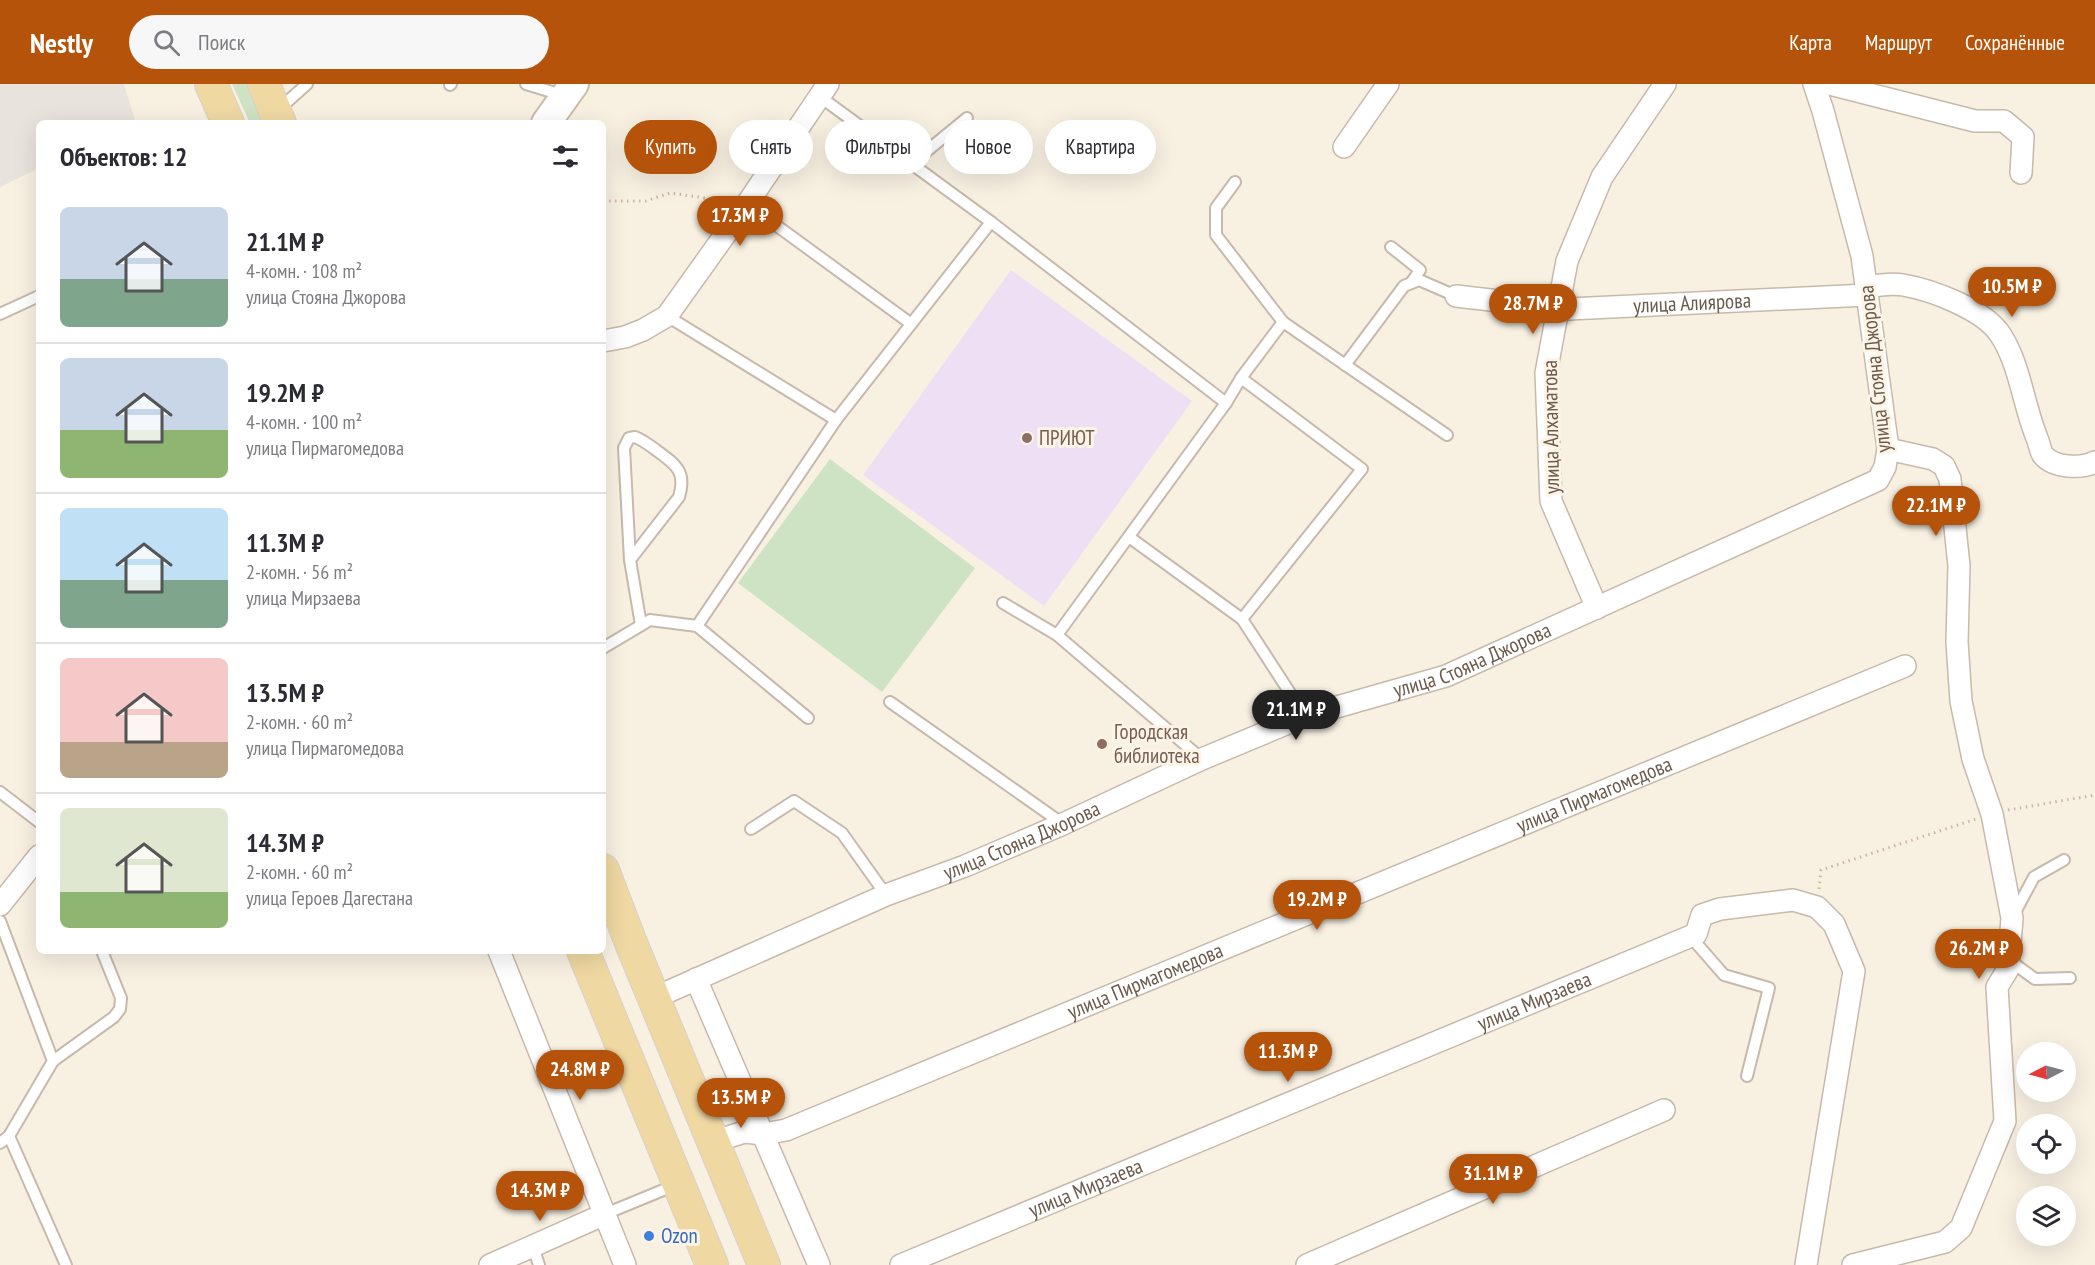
<!DOCTYPE html>
<html lang="ru">
<head>
<meta charset="utf-8">
<style>
  :root { --surface:#fff; --page:#f7f7f7; --text:#2b2b33; --muted:#7c7c81; --line:#e1e1e2; --accent:#b45309 }
  body { margin:0; font-family:"PT Sans Narrow",sans-serif; background:var(--page); color:var(--text); height:100vh; display:flex; flex-direction:column; font-size:22px; white-space:nowrap }
  * { box-sizing:border-box; margin:0 }
  p { font-size:20px; color:var(--muted) }
  .icon { flex:none; width:33px; height:33px; fill:none; stroke:currentColor; stroke-width:2; stroke-linecap:round; stroke-linejoin:round }
  .map { position:relative; flex:1; overflow:hidden }
  .panel { position:absolute; left:36px; top:36px; width:570px; height:834px; display:flex; flex-direction:column; background:var(--surface); border-radius:9px; box-shadow:0 6px 24px #0002 }
  .panel>* { flex:none }
  .guide { position:absolute; left:624px; top:36px; width:570px; height:54px; display:flex; gap:12px }
  .needle { width:39px; rotate:264deg }
  .tools { position:absolute; left:2016px; top:958px; display:grid; gap:12px }
  .tools a { display:grid; place-items:center; width:60px; height:60px; border-radius:50%; background:var(--surface); box-shadow:0 6px 24px #0002; font-size:30px }
  .price { position:absolute; translate:-50% -51px; padding:0 14px; border-radius:21px; background:var(--accent); color:#fff; font-size:20px; line-height:39px; filter:drop-shadow(0 2px 3px #0008) }
  .price::after { content:''; position:absolute; left:50%; top:36px; width:18px; height:14px; margin-left:-9px; background:inherit; clip-path:polygon(0 0,100% 0,50% 100%) }
  .price.on { background:#222; color:#fff }
  ul { padding:0; list-style:none }
  li { display:flex; align-items:center; gap:18px; height:150px; padding:0 24px }
  li+li { border-top:2px solid var(--line) }
  li span { display:grid; place-items:center; flex:none; width:168px; height:120px; border-radius:9px; color:#555 }
  li>.icon { margin-inline-start:auto }
  span .icon { width:72px; height:72px; fill:#fffc; stroke-width:1 }
  li b { font-size:26px }
  h2 { display:flex; justify-content:space-between; align-items:center; height:72px; padding:0 24px; font-size:26px }
  .tag { padding:0 21px; border-radius:27px; background:var(--surface); box-shadow:0 6px 24px #0002; font-size:21px; line-height:54px }
  .tag.on { background:var(--accent); color:#fff }
  header { display:flex; align-items:center; gap:36px; box-sizing:border-box; height:84px; padding:0 30px; background:var(--accent); color:#fff }
  header strong { font-size:28px }
  nav { display:flex; gap:33px; margin-inline-start:auto; font-size:21px }
  .search { width:420px; height:54px; background:var(--page); display:flex; align-items:center; gap:15px; box-sizing:border-box; padding:0 21px; border-radius:33px; color:var(--muted); font-size:22px }
  .map>svg:first-child { display:block }
  .industrial { fill:#e8e3dc }
  .education { fill:#eedff4 }
  .green { fill:#cee3c3 }
  .lines { fill:none; stroke-linecap:round; stroke-linejoin:round }
  .lane-casing { stroke:#c7b9ab; stroke-width:14 }
  .street-casing { stroke:#c7b9ab; stroke-width:24 }
  .secondary-casing { stroke:#cabaa9; stroke-width:32 }
  .primary-casing { stroke:#d6d1cd; stroke-width:34 }
  .path { stroke:#ceb6a1; stroke-width:3; stroke-dasharray:1.5 4.5; stroke-linecap:butt }
  .lane { stroke:#fff; stroke-width:10 }
  .street { stroke:#fff; stroke-width:21 }
  .secondary { stroke:#fff; stroke-width:28 }
  .primary { stroke:#efd8a2; stroke-width:32 }
  .education-dot { fill:#8d6e63; stroke:#fcf5e7; stroke-width:2 }
  .shop-dot { fill:#3f7fe0; stroke:#fcf5e7; stroke-width:2 }
  .labels { text-anchor:middle; stroke-width:6; stroke-linejoin:round; paint-order:stroke }
  .street-label { font-size:21px; fill:#6c5a4c; stroke:#fcf5e7 }
  .education-label { font-size:21px; fill:#785e54; stroke:#fcf5e7; text-anchor:start }
  .shop-label { font-size:21px; fill:#366cbe; stroke:#fcf5e7; text-anchor:start }
</style>
</head>
<body>
<header>
<strong>Nestly</strong>
<div class="search"><svg class="icon" aria-label="search" viewBox="0 0 24 24"><circle cx="10" cy="10" r="6"/><path d="M15 15l6 6"/></svg>Поиск</div>
<nav><a>Карта</a><a>Маршрут</a><a>Сохранённые</a></nav>
</header>
<div class="map">
<svg width="2095" height="1181" viewBox="0 0 2095 1181">
  <rect width="100%" height="100%" fill="#f8f1e2"/>
  <polygon class="industrial" points="0,0 124,0 135,36 129,39 39,39 39,84 0,103"/>
  <polygon class="education" points="1011,186 1192,317 1044,522 863,391"/>
  <g class="green">
    <polygon points="232,0 247,0 264,39 250,39"/>
    <polygon points="830,375 975,484 882,608 738,499"/>
  </g>
  <g class="lines">
    <defs>
      <g id="lane">
        <polyline points="526,0 565,12"/>
        <polyline points="450,1 451,0"/>
        <polyline points="819,12 991,138"/>
        <polyline points="278,26 307,0"/>
        <polyline points="911,80 967,34"/>
        <polyline points="1235,98 1216,124 1216,151 1283,238"/>
        <polyline points="747,120 910,239"/>
        <polyline points="1391,163 1420,186 1411,199"/>
        <polyline points="0,230 39,212"/>
        <polyline points="667,232 836,336"/>
        <polyline points="1345,281 1404,202 1419,196 1456,212"/>
        <polyline points="1241,294 1362,385 1242,535"/>
        <polyline points="1129,453 1242,535 1305,632"/>
        <path d="M630,476L679,413C687,387 675,380 656,366C649,361 643,356 635,353L629,354L624,364L630,476L641,541"/>
        <polyline points="1003,519 1057,551"/>
        <polyline points="697,542 836,336 991,138 1226,319 1241,294 1283,238 1447,351"/>
        <polyline points="603,564 650,536 697,542 808,634"/>
        <polyline points="890,618 1063,740"/>
        <polyline points="1202,675 1057,551 1226,319"/>
        <polyline points="0,708 39,738"/>
        <polyline points="751,745 794,717 842,749 886,811"/>
        <polyline points="2013,832 2034,793 2064,776"/>
        <polyline points="0,837 53,977 9,1052 0,1059"/>
        <polyline points="1690,852 1724,891 1769,904 1747,992"/>
        <polyline points="2009,876 2035,895 2070,894"/>
        <polyline points="53,977 114,933 120,925 121,914 102,867"/>
        <polyline points="9,1052 66,1181"/>
        <polyline points="605,1130 678,1100"/>
        <polyline points="533,1163 539,1181"/>
      </g>
      <g id="street">
        <polyline points="1830,0 1975,37 2004,37 2023,53 2021,89"/>
        <polyline points="1344,63 1388,0"/>
        <path d="M1866,203C1878,201 1891,199 1903,201C1932,206 1983,225 2000,250C2020,280 2023,320 2037,354C2039,358 2040,367 2043,371C2054,384 2081,385 2095,378"/>
        <path id="s1" d="M1456,212L1569,225L1867,211"/>
        <polyline points="603,257 625,253 643,246 667,232 747,120 828,0"/>
        <polyline points="1597,524 1551,417 1546,289 1567,177 1602,93 1665,0"/>
        <polyline points="0,821 39,772"/>
        <polyline points="499,867 625,1181"/>
        <polyline points="696,895 819,1181"/>
        <path id="s2" d="M654,914L886,811L965,782L1063,740L1202,675L1305,632L1446,592L1878,396L1885,383L1888,365L1862,172L1823,27L1814,0"/>
        <path id="s3" d="M713,1058L744,1048L764,1050L786,1046L1905,582"/>
        <polyline points="490,1181 605,1130"/>
        <path id="s4" d="M901,1181L1696,850L1702,831L1720,825L1793,816L1817,823L1834,840L1854,887L1806,1181"/>
        <polyline points="1307,1181 1664,1026"/>
        <polyline points="1853,1181 1945,1158 1961,1144 2005,1037 1997,903 2008,885 2012,834 1992,730 1973,675 1961,617 1957,558 1959,482 1950,395 1944,382 1933,375 1888,365"/>
      </g>
      <polyline id="secondary" points="546,39 574,0"/>
      <g id="primary">
        <polyline points="211,0 228,39"/>
        <polyline points="264,0 280,39"/>
        <polyline points="603,786 631,859 764,1181"/>
        <polyline points="583,867 712,1181"/>
      </g>
    </defs>
    <use href="#lane" class="lane-casing"/>
    <use href="#street" class="street-casing"/>
    <use href="#secondary" class="secondary-casing"/>
    <use href="#primary" class="primary-casing"/>
    <g class="path">
      <polyline points="603,117 646,117 670,109 727,117"/>
      <polyline points="2008,726 2095,711"/>
      <polyline points="1819,805 1821,786 1976,735"/>
    </g>
    <use href="#lane" class="lane"/>
    <use href="#street" class="street"/>
    <use href="#secondary" class="secondary"/>
    <use href="#primary" class="primary"/>
  </g>
  <g class="education-dot">
    <circle cx="1027" cy="354" r="6"/>
    <circle cx="1102" cy="660" r="6"/>
  </g>
  <circle class="shop-dot" cx="649" cy="1152" r="6"/>
  <g class="labels">
    <g class="street-label">
      <text dy="7" stroke="none"><textPath href="#s1" startOffset="237">улица Алиярова</textPath></text>
      <text transform="translate(1875 285) rotate(-96)" y="7">улица Стояна Джорова</text>
      <text transform="translate(1551 343) rotate(-91)" y="7">улица Алхаматова</text>
      <text dy="7" stroke="none"><textPath href="#s2" startOffset="886">улица Стояна Джорова</textPath></text>
      <text dy="7" stroke="none"><textPath href="#s3" startOffset="950">улица Пирмагомедова</textPath></text>
      <text dy="7" stroke="none"><textPath href="#s2" startOffset="400">улица Стояна Джорова</textPath></text>
      <text dy="7" stroke="none"><textPath href="#s3" startOffset="464">улица Пирмагомедова</textPath></text>
      <text dy="7" stroke="none"><textPath href="#s4" startOffset="686">улица Мирзаева</textPath></text>
      <text dy="7" stroke="none"><textPath href="#s4" startOffset="200">улица Мирзаева</textPath></text>
    </g>
    <g class="education-label">
      <text x="1039" y="361">ПРИЮТ</text>
      <text x="1114" y="655">Городская<tspan x="1114" dy="24">библиотека</tspan></text>
    </g>
    <g class="shop-label">
      <text x="661" y="1159">Ozon</text>
    </g>
  </g>
</svg>
<div class="tools">
<a><svg class="needle" viewBox="-14 -14 28 28"><path d="M0-13l5 13h-10z" fill="#e53935"/><path d="M0 13l5-13h-10z" fill="#7c7c81"/></svg></a>
<a><svg class="icon" aria-label="locate" viewBox="0 0 24 24"><circle cx="12" cy="12" r="6"/><path d="M12 2v4M12 18v4M2 12h4M18 12h4"/></svg></a>
<a><svg class="icon" aria-label="layers" viewBox="0 0 24 24"><path d="M12 4l9 5-9 5-9-5zM3 14l9 5 9-5"/></svg></a>
</div>
<b class="price" style="left:740px;top:163px">17.3M ₽</b>
<b class="price" style="left:2012px;top:234px">10.5M ₽</b>
<b class="price" style="left:1533px;top:251px">28.7M ₽</b>
<b class="price" style="left:1936px;top:453px">22.1M ₽</b>
<b class="price on" style="left:1296px;top:657px">21.1M ₽</b>
<b class="price" style="left:1317px;top:847px">19.2M ₽</b>
<b class="price" style="left:1979px;top:896px">26.2M ₽</b>
<b class="price" style="left:1288px;top:999px">11.3M ₽</b>
<b class="price" style="left:580px;top:1017px">24.8M ₽</b>
<b class="price" style="left:741px;top:1045px">13.5M ₽</b>
<b class="price" style="left:1493px;top:1121px">31.1M ₽</b>
<b class="price" style="left:540px;top:1138px">14.3M ₽</b>
<div class="guide">
<a class="tag on">Купить</a>
<a class="tag">Снять</a>
<a class="tag">Фильтры</a>
<a class="tag">Новое</a>
<a class="tag">Квартира</a>
</div>
<section class="panel">
<h2>Объектов: 12<svg class="icon" aria-label="filters" viewBox="0 0 24 24"><path d="M4 7h16M4 17h16"/><circle cx="9" cy="7" r="2"/><circle cx="15" cy="17" r="2"/></svg></h2>
<ul>
<li><span style="background:linear-gradient(#c9d6e8 60%,#7fa58c 0)"><svg class="icon" aria-label="home" viewBox="0 0 24 24"><path d="M3 11l9-7 9 7M6 9v11h12V9"/></svg></span><div><b>21.1M ₽</b><p>4-комн. · 108 m²</p><p>улица Стояна Джорова</p></div></li>
<li><span style="background:linear-gradient(#c9d6e8 60%,#8fb573 0)"><svg class="icon" aria-label="home" viewBox="0 0 24 24"><path d="M3 11l9-7 9 7M6 9v11h12V9"/></svg></span><div><b>19.2M ₽</b><p>4-комн. · 100 m²</p><p>улица Пирмагомедова</p></div></li>
<li><span style="background:linear-gradient(#bfe0f5 60%,#7fa58c 0)"><svg class="icon" aria-label="home" viewBox="0 0 24 24"><path d="M3 11l9-7 9 7M6 9v11h12V9"/></svg></span><div><b>11.3M ₽</b><p>2-комн. · 56 m²</p><p>улица Мирзаева</p></div></li>
<li><span style="background:linear-gradient(#f6c9c9 70%,#b9a48a 0)"><svg class="icon" aria-label="home" viewBox="0 0 24 24"><path d="M3 11l9-7 9 7M6 9v11h12V9"/></svg></span><div><b>13.5M ₽</b><p>2-комн. · 60 m²</p><p>улица Пирмагомедова</p></div></li>
<li><span style="background:linear-gradient(#dfe7d0 70%,#8fb573 0)"><svg class="icon" aria-label="home" viewBox="0 0 24 24"><path d="M3 11l9-7 9 7M6 9v11h12V9"/></svg></span><div><b>14.3M ₽</b><p>2-комн. · 60 m²</p><p>улица Героев Дагестана</p></div></li>
</ul>
</section>
</div>
</body>
</html>
